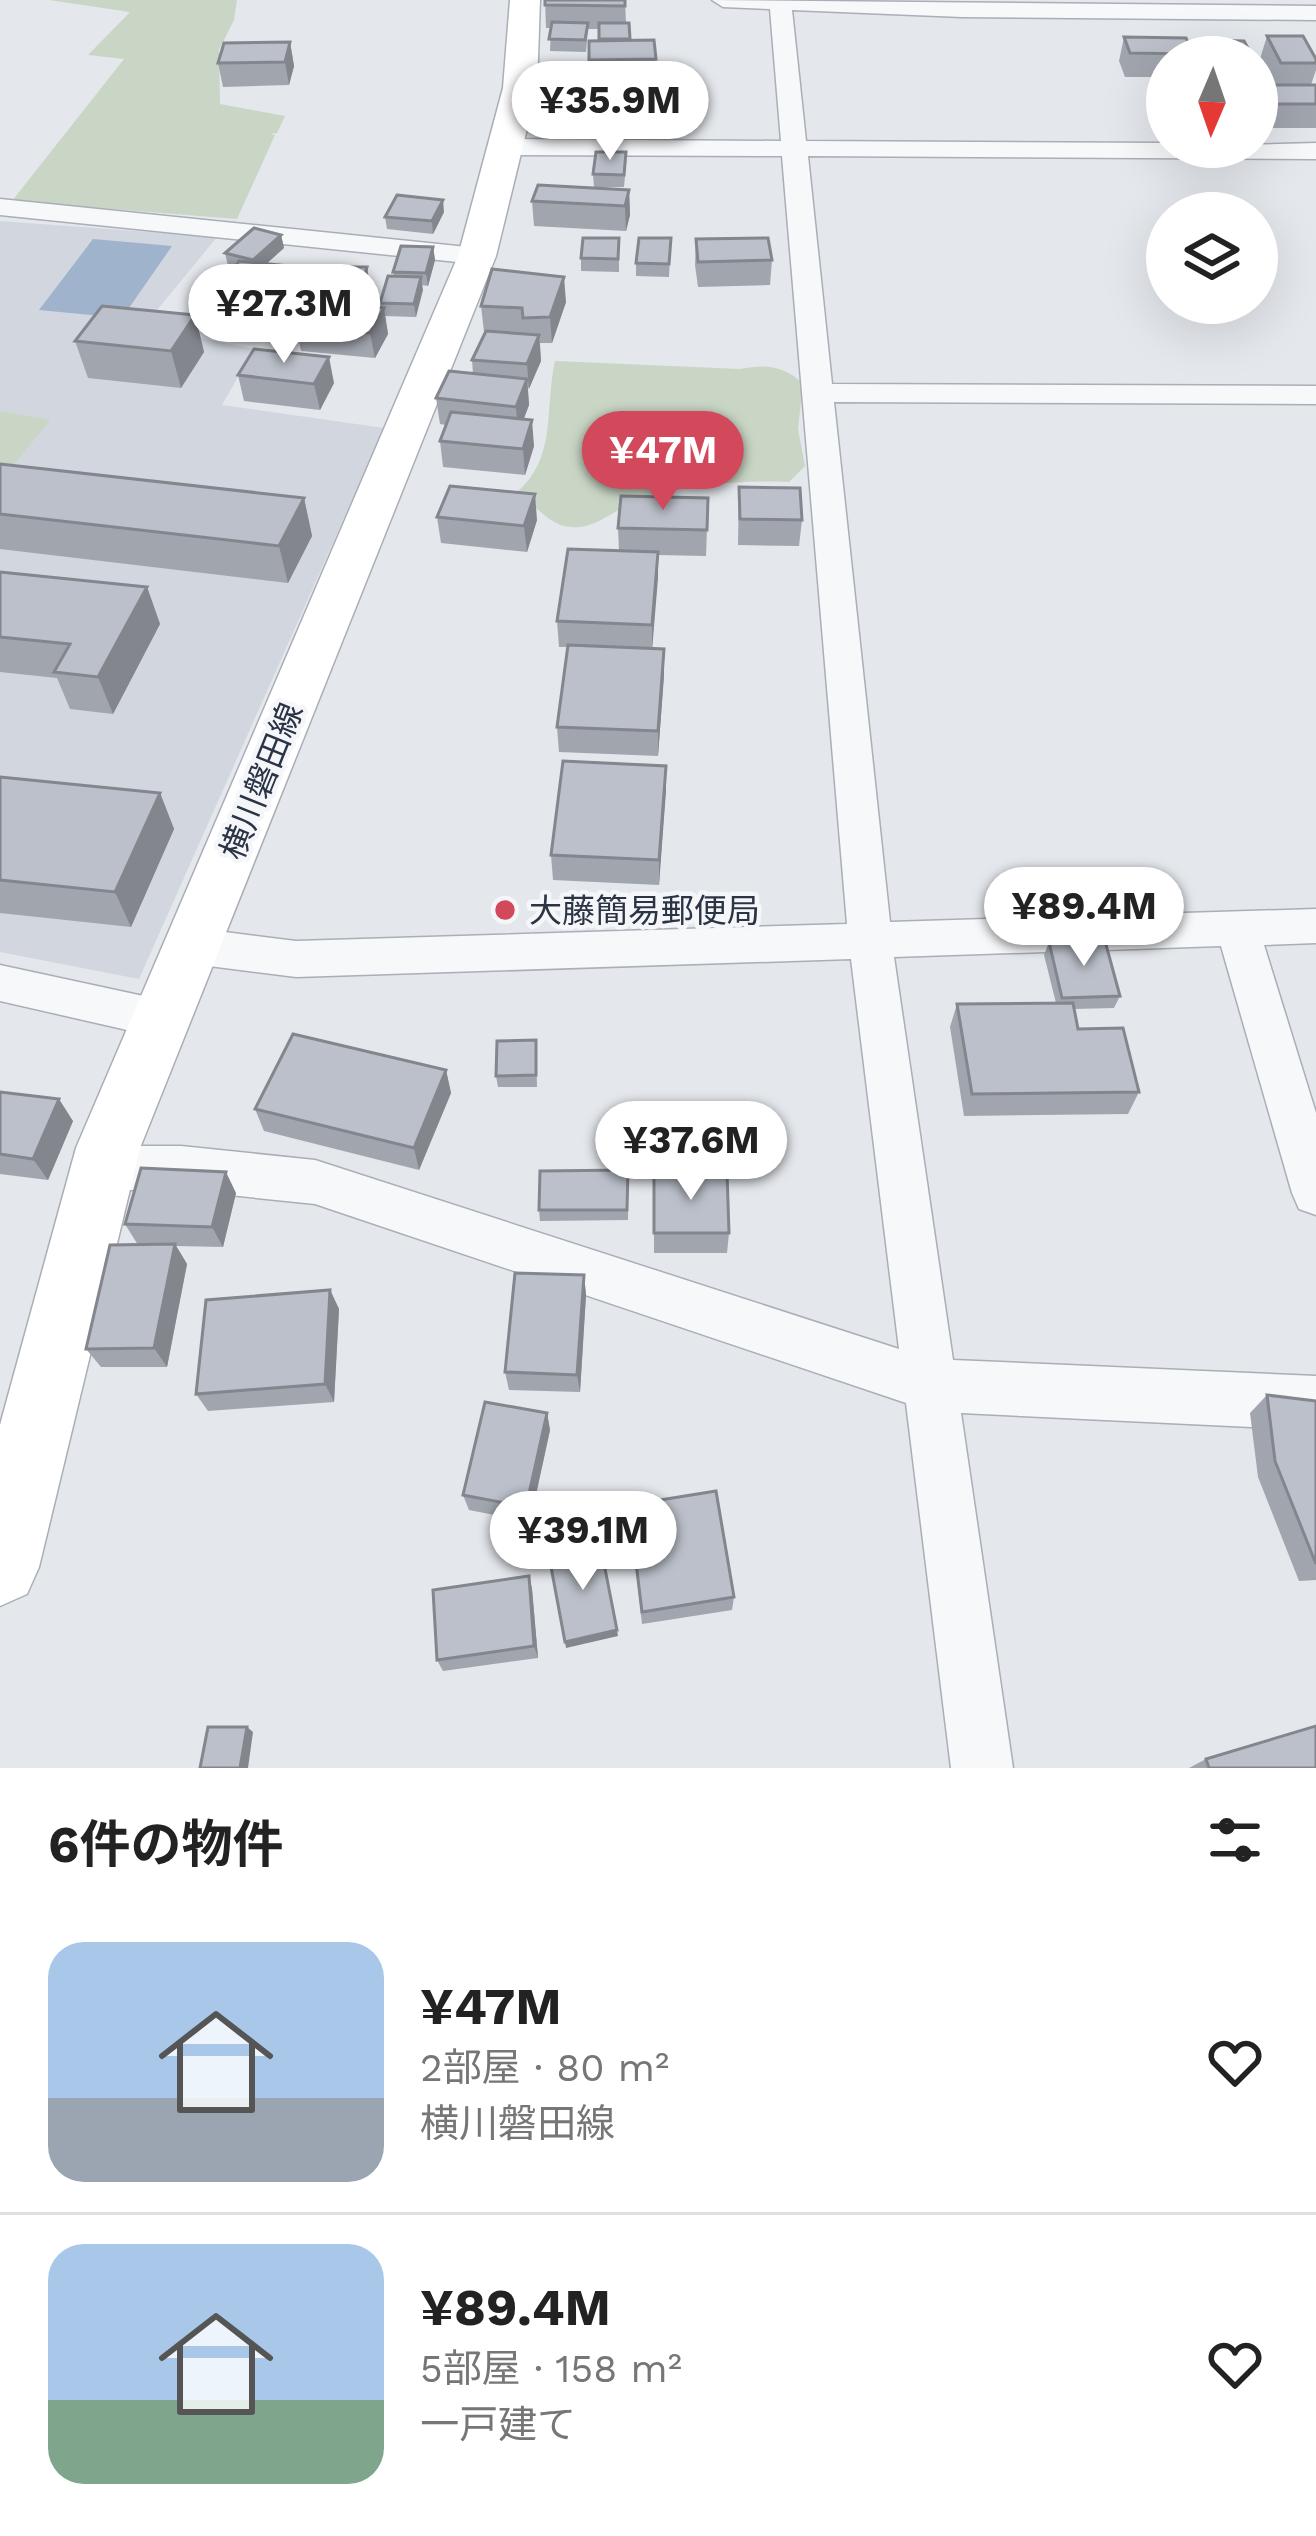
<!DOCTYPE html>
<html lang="ja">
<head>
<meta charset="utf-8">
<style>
  :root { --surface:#fff; --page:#f6f6f6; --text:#222; --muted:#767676; --line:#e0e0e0; --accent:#d1495b }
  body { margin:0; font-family:"Work Sans","Noto Sans JP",sans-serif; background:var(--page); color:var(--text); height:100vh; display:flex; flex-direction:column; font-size:45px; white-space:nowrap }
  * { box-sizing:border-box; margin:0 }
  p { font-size:39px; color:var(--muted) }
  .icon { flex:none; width:66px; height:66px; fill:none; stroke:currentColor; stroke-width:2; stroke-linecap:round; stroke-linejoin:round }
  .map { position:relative; height:1768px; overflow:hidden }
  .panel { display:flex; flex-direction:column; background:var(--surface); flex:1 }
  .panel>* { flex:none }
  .needle { width:78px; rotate:182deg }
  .tools { position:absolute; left:1146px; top:36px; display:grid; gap:24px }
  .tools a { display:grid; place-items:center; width:132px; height:132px; border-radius:50%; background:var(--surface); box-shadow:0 12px 48px #0002; font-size:60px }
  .price { position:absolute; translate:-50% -102px; padding:0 27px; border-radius:42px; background:#fff; color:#222; font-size:39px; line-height:78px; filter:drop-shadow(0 3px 6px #0008) }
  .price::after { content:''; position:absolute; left:50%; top:72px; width:36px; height:27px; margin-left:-18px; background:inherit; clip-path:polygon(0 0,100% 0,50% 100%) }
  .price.on { background:var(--accent); color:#fff }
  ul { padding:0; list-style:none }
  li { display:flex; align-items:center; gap:36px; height:300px; padding:0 48px }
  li+li { border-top:3px solid var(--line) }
  li span { display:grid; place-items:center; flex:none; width:336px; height:240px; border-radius:36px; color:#555 }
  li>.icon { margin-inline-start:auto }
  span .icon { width:144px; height:144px; fill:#fffc; stroke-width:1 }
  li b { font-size:51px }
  h2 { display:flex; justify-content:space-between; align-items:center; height:144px; padding:0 48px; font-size:51px }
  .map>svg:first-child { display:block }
  .built { fill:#d2d6de }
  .green { fill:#c9d6c5 }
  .water { fill:#9fb4cc }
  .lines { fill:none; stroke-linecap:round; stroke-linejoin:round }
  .street-casing { stroke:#a9aeb7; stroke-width:3 }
  .secondary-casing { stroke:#a9aeb7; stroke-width:3 }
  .street { fill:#f7f8fa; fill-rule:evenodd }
  .secondary { fill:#fff; fill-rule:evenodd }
  .wall { fill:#a1a5ae }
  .shaded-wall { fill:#83868d }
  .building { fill:#bbc0ca; stroke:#83868d; stroke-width:3 }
  .poi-dot { fill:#d1495b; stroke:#f4f6f9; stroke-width:4.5 }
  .labels { text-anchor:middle; stroke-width:9; stroke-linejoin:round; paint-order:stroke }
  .street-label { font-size:33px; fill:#2b3445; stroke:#f4f6f9 }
  .poi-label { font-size:33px; fill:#2b3445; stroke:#f4f6f9; text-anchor:start }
</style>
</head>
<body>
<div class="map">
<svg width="1316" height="1768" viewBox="0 0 1316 1768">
  <rect width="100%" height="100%" fill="#e4e7ec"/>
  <polygon class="built" points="0,221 217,237 144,326 254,349 222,405 384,428 139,979 0,952"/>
  <g class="green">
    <polygon points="49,0 237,0 234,20 219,50 220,104 285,116 277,133 270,134 275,135 237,219 12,201 124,59 88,55 130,12"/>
    <path d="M555,361L740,369C765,364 784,365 803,384L798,429L805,466L789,482C741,480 694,484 648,496C625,502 602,525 579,527C548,530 540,503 514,495C558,459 544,412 555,361Z"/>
    <polygon points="0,411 50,420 0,482"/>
  </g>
  <polygon class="water" points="93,239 172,246 122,318 39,310"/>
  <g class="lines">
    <defs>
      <g id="street">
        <polygon points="712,0 1316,6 1316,20 962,17 792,10 806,141 1167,143 1167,147 1316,143 1316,159 808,156 832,384 1316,386 1316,404 834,402 890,922 1316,909 1316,943 1264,945 1316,1113 1316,1215 1299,1209 1292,1193 1221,946 894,957 953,1360 1316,1376 1316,1430 961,1413 1013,1768 951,1768 906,1403 315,1204 181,1190 102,1190 85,1183 78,1168 85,1153 102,1146 181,1146 315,1160 899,1349 851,959 296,977 193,964 178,958 171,946 178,934 193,928 296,941 847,924 782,156 508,155 495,147 508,139 781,141 770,9 723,7"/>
        <polygon points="0,199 477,248 491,256 477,264 0,215"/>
        <polygon points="0,965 162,1000 178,1006 184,1019 178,1032 162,1038 0,1001"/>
      </g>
      <polygon id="secondary" points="510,0 540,0 537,88 496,256 140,1148 39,1567 27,1594 0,1606 0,1425 76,1148 458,256 503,88"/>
    </defs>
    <use href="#street" class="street-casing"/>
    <use href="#secondary" class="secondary-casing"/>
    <use href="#street" class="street"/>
    <use href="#secondary" class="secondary"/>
  </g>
  <g class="wall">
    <polygon points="545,0 625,0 626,23 630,40 656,59 656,83 590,84 589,41 599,41 599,29 588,29 586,52 550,51 551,28 546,28"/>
    <polygon points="1267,36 1316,59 1316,70 1311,85 1316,85 1316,128 1257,128 1257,85 1273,85 1260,59"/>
    <polygon points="1124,37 1193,54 1192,57 1167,57 1167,77 1125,77 1119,61"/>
    <polygon points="1209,40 1253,57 1204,57"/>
    <polygon points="290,42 294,66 289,85 223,87 218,63"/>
    <polygon points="626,165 624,187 594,187 593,174"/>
    <polygon points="629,190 630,215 626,231 534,226 532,201"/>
    <polygon points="444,212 433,234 387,229 385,217"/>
    <polygon points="281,235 284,248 266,264 309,268 314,293 300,317 229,309 223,284 234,268 228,266 225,253"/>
    <polygon points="619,238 619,272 581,271 581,258"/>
    <polygon points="671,238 669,277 636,276 636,263"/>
    <polygon points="696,239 772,260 770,285 698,287 695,265"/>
    <polygon points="433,247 435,260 428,286 422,285 416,317 385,316 388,334 375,358 301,351 296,325 327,302 325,294 367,267 369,280 362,306 381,308 380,303 394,276 393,272"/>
    <polygon points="566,302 552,343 540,343 541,361 528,389 529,405 524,419 534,446 525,475 443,467 440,441 446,425 440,424 436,398 473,374 472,360 486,332 484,332 481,306"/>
    <polygon points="195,315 204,352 181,388 88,378 75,341"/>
    <polygon points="238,375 334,383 320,410 244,401"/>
    <polygon points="0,464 304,498 312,536 288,583 0,549"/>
    <polygon points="739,487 802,520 799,546 738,545"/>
    <polygon points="708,498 706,556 658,555 652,648 664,675 658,756 559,752 557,727 568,647 559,647 557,621 619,551 618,528"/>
    <polygon points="437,517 537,520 527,552 441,543"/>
    <polygon points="0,572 147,587 160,624 113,714 70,709 57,678 0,672"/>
    <polygon points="666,766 659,885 553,880 551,855"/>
    <polygon points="0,777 160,793 174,829 131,927 0,913"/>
    <polygon points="1049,942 1120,996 1114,1008 1074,1009 1078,1029 1139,1092 1128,1114 964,1116 950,1027 957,1004 1056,1003 1044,955"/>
    <polygon points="536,1040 537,1087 498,1087 496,1076"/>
    <polygon points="446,1070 451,1093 419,1170 264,1131 255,1109"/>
    <polygon points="0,1092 73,1121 48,1180 0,1174"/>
    <polygon points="628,1170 628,1220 540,1221 539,1210"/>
    <polygon points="654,1172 729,1233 727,1253 654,1253"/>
    <polygon points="236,1193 223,1247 176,1246 187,1264 167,1367 101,1367 86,1349 138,1245 125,1224"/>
    <polygon points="584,1275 586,1295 580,1392 509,1390 505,1372"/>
    <polygon points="330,1290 339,1309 334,1402 208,1411 196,1394"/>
    <polygon points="1267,1395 1316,1401 1316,1580 1299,1581 1258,1477 1250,1413"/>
    <polygon points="547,1413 550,1430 530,1522 469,1510 463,1495"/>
    <polygon points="629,1505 734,1597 732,1610 642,1624"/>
    <polygon points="529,1576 532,1589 538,1658 443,1671 437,1660"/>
    <polygon points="1206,1759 1316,1768 1189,1768"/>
  </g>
  <g class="shaded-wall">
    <polygon points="290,42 294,66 289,85 285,62"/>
    <polygon points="629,190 630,215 626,231 625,206"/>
    <polygon points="443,200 444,212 433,234 432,221"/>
    <polygon points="281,235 284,248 256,273 253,260"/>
    <polygon points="433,247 435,260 428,286 426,273"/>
    <polygon points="367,267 369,280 361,308 359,294"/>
    <polygon points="309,268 314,293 300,317 295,291"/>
    <polygon points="421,277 423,290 416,317 414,304"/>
    <polygon points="564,277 566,302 552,343 550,317"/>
    <polygon points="384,308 388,334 375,358 370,333"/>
    <polygon points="195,315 204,352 181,388 171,351"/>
    <polygon points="539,335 541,361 529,389 527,364"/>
    <polygon points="329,357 334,383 320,410 314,384"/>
    <polygon points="527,379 529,405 518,433 516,407"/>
    <polygon points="532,420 534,446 525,475 523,449"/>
    <polygon points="535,494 537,520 527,552 524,526"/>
    <polygon points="304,498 312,536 288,583 279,546"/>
    <polygon points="658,552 658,578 652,651 652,625"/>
    <polygon points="147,587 160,624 113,714 98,677"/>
    <polygon points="664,649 664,675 658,756 658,731"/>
    <polygon points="666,766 666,791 659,885 659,860"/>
    <polygon points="160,793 174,829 131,927 115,892"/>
    <polygon points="446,1070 451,1093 419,1170 414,1148"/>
    <polygon points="59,1099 73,1121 48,1180 33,1159"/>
    <polygon points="226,1172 236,1193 223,1247 212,1227"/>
    <polygon points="175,1244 187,1264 167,1367 154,1348"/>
    <polygon points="584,1275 586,1295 580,1392 577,1375"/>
    <polygon points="330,1290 339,1309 334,1402 325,1384"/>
    <polygon points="547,1413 550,1430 530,1522 526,1507"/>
    <polygon points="529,1576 532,1589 538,1658 534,1646"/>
    <polygon points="617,1630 618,1636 566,1648 565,1642"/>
    <polygon points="247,1727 253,1732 248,1768 240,1768"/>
  </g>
  <g class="building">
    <polygon points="545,0 625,0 625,6 545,5"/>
    <polygon points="552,22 588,23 585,40 549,39"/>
    <polygon points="599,23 629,23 630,39 599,39"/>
    <polygon points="1267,36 1303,36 1316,59 1316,63 1281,63"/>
    <polygon points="1124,37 1186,38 1193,54 1130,53"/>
    <polygon points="654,40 656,59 589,60 589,41"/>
    <polygon points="1209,40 1244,41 1253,57 1216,57"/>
    <polygon points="290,42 285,62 218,63 224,43"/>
    <rect x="1257" y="85" width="59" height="19"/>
    <polygon points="596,152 626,152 624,175 593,174"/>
    <polygon points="538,185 629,190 625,206 532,201"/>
    <polygon points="397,195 443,200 432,221 385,217"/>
    <polygon points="254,228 281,235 253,260 225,253"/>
    <polygon points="583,238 619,238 618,259 581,258"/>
    <polygon points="639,238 671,238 669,264 636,263"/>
    <polygon points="768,238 772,260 698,262 696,239"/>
    <polygon points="401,246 433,247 426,273 393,272"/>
    <polygon points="239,261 309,268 295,291 223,284"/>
    <polygon points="334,267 367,267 359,294 325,294"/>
    <polygon points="492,269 564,277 550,317 523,318 522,308 481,306"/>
    <polygon points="388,276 421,277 414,304 380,303"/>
    <polygon points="311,300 384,308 370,333 296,325"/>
    <polygon points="102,306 195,315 171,351 75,341"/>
    <polygon points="486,331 539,335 527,364 472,360"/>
    <polygon points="254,349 329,357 314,384 238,375"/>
    <polygon points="449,371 527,379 516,407 436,398"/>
    <polygon points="451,412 532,420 523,449 440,441"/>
    <polygon points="0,464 304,498 279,546 0,514"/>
    <polygon points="450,486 535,494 524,526 437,517"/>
    <polygon points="739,487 800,488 802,520 740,519"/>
    <polygon points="621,496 708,498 707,530 618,528"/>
    <polygon points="568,549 658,552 652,625 557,621"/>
    <polygon points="0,572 147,587 98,677 54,672 70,644 0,637"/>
    <polygon points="568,645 664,649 658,731 557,727"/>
    <polygon points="563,761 666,766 659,860 551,855"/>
    <polygon points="0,777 160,793 115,892 0,880"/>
    <polygon points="1105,941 1120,996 1062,998 1049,942"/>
    <polygon points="1073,1003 1078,1029 1123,1028 1139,1092 972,1094 957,1004"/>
    <polygon points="293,1034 446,1070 414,1148 255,1109"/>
    <polygon points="536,1040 536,1075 496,1076 497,1041"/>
    <polygon points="0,1092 59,1099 33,1159 0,1154"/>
    <polygon points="141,1168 226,1172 212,1227 125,1224"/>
    <polygon points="628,1170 627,1210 539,1210 540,1171"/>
    <polygon points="654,1172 727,1172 729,1233 654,1233"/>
    <polygon points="175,1244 154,1348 86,1349 110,1245"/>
    <polygon points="515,1273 584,1275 577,1375 505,1372"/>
    <polygon points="330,1290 325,1384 196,1394 206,1300"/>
    <polygon points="1267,1395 1316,1401 1316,1564 1275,1461"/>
    <polygon points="485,1402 547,1413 526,1507 463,1495"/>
    <polygon points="716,1491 734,1597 642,1612 629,1505"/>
    <polygon points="600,1543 617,1630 565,1642 549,1556"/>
    <polygon points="529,1576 534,1646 437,1660 433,1590"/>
    <polygon points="1316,1726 1316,1768 1209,1768 1206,1759"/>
    <polygon points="208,1727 247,1727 240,1768 200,1768"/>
  </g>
  <circle class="poi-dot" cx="505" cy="910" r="12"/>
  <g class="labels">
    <g class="street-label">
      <text transform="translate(261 781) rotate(-68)" y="12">横川磐田線</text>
    </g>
    <g class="poi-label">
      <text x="529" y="922">大藤簡易郵便局</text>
    </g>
  </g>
</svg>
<div class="tools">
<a><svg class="needle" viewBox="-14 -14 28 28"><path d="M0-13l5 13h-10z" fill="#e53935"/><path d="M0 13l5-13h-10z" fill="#767676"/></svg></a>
<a><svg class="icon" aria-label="layers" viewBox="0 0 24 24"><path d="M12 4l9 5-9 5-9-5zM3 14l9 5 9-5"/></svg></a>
</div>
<b class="price" style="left:610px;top:163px">¥35.9M</b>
<b class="price" style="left:284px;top:366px">¥27.3M</b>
<b class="price on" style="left:663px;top:513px">¥47M</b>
<b class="price" style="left:1084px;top:969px">¥89.4M</b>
<b class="price" style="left:691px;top:1203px">¥37.6M</b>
<b class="price" style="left:583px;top:1593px">¥39.1M</b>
</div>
<section class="panel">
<h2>6件の物件<svg class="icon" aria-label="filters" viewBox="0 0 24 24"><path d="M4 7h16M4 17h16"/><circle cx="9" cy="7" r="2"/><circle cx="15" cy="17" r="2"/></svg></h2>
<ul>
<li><span style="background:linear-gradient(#a9c7e8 65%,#9aa5b1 0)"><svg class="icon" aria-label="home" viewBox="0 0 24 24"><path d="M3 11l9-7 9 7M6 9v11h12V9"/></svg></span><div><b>¥47M</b><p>2部屋 · 80 m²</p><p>横川磐田線</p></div><svg class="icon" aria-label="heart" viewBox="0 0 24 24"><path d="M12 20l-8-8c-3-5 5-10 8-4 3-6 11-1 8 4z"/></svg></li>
<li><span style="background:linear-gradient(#a9c7e8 65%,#7fa58c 0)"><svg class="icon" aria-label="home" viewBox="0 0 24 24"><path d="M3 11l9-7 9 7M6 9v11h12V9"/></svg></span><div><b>¥89.4M</b><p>5部屋 · 158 m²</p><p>一戸建て</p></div><svg class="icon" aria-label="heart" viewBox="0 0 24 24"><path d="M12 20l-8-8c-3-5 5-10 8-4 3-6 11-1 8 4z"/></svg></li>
</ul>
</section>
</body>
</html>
